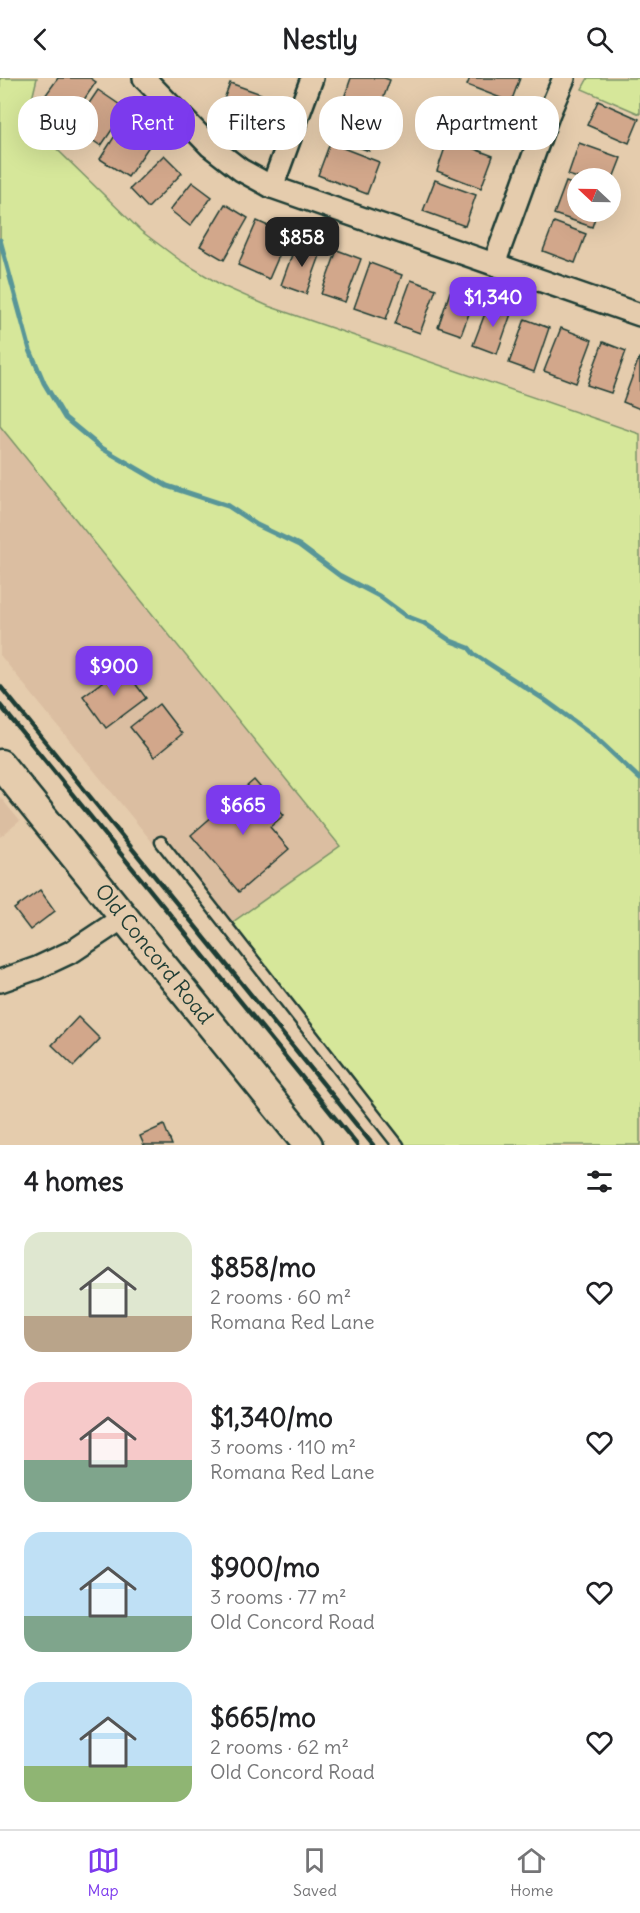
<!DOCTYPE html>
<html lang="en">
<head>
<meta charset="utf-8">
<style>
  :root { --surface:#fff; --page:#f2f2f2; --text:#202124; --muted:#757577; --line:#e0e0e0; --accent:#7c3aed }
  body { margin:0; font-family:Delius,sans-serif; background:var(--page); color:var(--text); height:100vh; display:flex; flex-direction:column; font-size:22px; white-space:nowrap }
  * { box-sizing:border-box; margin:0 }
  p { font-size:20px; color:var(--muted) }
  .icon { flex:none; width:33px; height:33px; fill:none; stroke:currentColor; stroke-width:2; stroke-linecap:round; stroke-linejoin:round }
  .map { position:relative; height:1067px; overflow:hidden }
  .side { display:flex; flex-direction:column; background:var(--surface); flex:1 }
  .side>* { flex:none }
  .banner { position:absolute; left:18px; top:18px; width:604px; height:54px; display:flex; gap:12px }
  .needle { width:39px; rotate:292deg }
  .fabs { position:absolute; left:567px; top:90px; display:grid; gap:12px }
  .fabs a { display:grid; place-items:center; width:54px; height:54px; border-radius:50%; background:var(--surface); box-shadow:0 6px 24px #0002; font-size:30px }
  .price { position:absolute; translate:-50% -51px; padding:0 14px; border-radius:12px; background:var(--accent); color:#fff; font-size:20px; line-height:39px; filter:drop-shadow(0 2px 3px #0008) }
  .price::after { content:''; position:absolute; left:50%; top:36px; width:18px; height:14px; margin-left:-9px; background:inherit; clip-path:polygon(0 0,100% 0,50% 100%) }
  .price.selected { background:#222; color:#fff }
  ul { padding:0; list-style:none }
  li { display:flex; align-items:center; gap:18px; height:150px; padding:0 24px }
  li span { display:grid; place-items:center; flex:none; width:168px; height:120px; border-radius:18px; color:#555 }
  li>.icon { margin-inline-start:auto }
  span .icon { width:72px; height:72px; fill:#fffc; stroke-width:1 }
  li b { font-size:26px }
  h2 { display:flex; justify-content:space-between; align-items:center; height:72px; padding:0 24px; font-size:26px }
  .chip { padding:0 21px; border-radius:24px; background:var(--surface); box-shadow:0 6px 24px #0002; font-size:21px; line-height:54px }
  .chip.selected { background:var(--accent); color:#fff }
  header { display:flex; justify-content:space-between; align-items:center; height:78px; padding:0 24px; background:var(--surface); font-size:27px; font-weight:800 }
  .tabs { display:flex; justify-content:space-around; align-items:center; height:84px; border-top:2px solid var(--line); background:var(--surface); font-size:16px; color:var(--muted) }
  .tabs a { display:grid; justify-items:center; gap:3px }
  .tabs .selected { color:var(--accent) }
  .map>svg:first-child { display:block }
  .built { fill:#dbbea1 }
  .green { fill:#d6e79a; stroke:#7a9267; stroke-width:1.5 }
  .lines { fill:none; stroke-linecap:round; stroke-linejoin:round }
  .stream { stroke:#599698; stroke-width:5 }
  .building { fill:#d2a78b; stroke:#1f3d34; stroke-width:1.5 }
  .lane-casing { stroke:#1f3d34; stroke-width:15 }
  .street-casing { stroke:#1f3d34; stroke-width:26 }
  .secondary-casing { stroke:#1f3d34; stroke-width:33 }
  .lane { stroke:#e5ccad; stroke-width:10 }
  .street { stroke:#e5ccad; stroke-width:21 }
  .secondary { stroke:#e5ccad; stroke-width:28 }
  .rail { stroke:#1f3d34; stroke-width:4.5 }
  .labels { text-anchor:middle; stroke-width:5; stroke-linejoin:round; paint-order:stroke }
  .street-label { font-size:21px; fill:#1f3d34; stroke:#e5ccad }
</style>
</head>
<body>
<header><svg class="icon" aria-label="back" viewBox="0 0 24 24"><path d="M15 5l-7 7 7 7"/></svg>Nestly<svg class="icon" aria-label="search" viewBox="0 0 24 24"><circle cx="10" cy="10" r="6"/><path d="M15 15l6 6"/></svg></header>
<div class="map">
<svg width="640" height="1067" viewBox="0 0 640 1067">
  <rect width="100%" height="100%" fill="#e5ccad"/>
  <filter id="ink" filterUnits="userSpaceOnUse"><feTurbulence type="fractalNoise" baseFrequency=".0167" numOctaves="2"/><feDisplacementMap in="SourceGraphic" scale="12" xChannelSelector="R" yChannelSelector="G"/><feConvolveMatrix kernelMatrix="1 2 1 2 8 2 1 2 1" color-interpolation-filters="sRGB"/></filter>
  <g filter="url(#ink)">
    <g class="built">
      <polygon points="0,348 340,769 223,851 0,577"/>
      <polygon points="0,719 20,743 0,759"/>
    </g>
    <g class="green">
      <polygon points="0,0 37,0 27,42 141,153 181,183 223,208 268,228 640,356 640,1067 399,1067 223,851 340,768 0,348"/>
      <polygon points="588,0 640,0 640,36 582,11"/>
    </g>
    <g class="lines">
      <polyline class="stream" points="0,162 30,272 44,305 65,340 100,369 167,408 228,428 257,447 299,467 339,497 379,518 406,538 424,545 451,563 469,570 474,576 545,622 593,657 640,701"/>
    </g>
    <g class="building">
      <polygon points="58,0 90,0 96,4 73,38 45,18"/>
      <polygon points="351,0 384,0 390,2 379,32 344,20"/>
      <polygon points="470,0 520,0 511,24 467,7"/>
      <polygon points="230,5 261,16 255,33 259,34 255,46 220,32"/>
      <polygon points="98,12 126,31 101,68 73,49"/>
      <polygon points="472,23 501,34 497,45 504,48 497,66 461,53"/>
      <polygon points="598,23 639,41 629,65 587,47"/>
      <polygon points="344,27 381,41 369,73 332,59"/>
      <polygon points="125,42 154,61 128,99 100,81"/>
      <polygon points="448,61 493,78 481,110 437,93"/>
      <polygon points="330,65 379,84 367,116 318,97"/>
      <polygon points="579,65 621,80 610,108 610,100 578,100 568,97"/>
      <polygon points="164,77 182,95 148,130 130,111"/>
      <polygon points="435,102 476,117 465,148 423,133"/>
      <polygon points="192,104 212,119 190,148 170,132"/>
      <polygon points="566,104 578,108 578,134 597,134 592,149 554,136"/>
      <polygon points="225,126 248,140 224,182 200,168"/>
      <polygon points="257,143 288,157 269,201 238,187"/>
      <polygon points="554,144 586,156 575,185 543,173"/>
      <polygon points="297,163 322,172 306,216 281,207"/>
      <polygon points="337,172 361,181 345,224 321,216"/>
      <polygon points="370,185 402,197 386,241 354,230"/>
      <polygon points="411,202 436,211 420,255 395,246"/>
      <polygon points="450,214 474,222 461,257 438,249"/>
      <polygon points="489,225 512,233 497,276 473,267"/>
      <polygon points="525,241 549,250 534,294 509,285"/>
      <polygon points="561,250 592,262 576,305 544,293"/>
      <polygon points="603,264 626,273 611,315 587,307"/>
      <polygon points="639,280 640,281 640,331 623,324"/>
      <polygon points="123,589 146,620 106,650 83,618"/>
      <polygon points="159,626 182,656 154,679 130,649"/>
      <polygon points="254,702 284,737 270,749 289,771 239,814 191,757"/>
      <polygon points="40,812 55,833 30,852 14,831"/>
      <polygon points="78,939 100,961 74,988 52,967"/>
      <polygon points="164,1047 172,1067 144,1067 140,1058"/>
    </g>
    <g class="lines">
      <defs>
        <polyline id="lane" points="161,764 398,1067"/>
        <g id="street">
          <polyline points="144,0 210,68 241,92 272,109 640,237"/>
          <polyline points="272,109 312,0"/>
          <polyline points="494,186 549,35 564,0"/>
          <polyline points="0,903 37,890 73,873 124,839"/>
        </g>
        <polyline id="secondary" points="0,686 308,1067"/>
      </defs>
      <use href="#lane" class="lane-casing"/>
      <use href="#street" class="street-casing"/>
      <use href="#secondary" class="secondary-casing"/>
      <use href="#lane" class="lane"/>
      <use href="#street" class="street"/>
      <use href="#secondary" class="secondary"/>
      <g class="rail">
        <polyline points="0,608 373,1067"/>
        <polyline points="0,627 357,1067"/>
      </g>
    </g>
  </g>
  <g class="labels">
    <g class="street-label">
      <text transform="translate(154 876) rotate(51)" y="7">Old Concord Road</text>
    </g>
  </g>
</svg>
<div class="fabs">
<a><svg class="needle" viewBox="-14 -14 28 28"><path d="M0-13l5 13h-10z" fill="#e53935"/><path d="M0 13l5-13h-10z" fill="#757577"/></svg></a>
</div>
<b class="price selected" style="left:302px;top:190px">$858</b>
<b class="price" style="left:493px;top:250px">$1,340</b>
<b class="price" style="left:114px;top:619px">$900</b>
<b class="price" style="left:243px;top:758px">$665</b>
<div class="banner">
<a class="chip">Buy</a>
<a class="chip selected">Rent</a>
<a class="chip">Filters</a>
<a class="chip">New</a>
<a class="chip">Apartment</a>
</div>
</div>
<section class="side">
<h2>4 homes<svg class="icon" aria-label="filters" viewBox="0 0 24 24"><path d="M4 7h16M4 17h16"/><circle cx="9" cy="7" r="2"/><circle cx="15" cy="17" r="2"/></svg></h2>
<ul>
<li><span style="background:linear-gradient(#dfe7d0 70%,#b9a48a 0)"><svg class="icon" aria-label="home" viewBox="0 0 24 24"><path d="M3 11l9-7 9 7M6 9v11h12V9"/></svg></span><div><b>$858/mo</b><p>2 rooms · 60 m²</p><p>Romana Red Lane</p></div><svg class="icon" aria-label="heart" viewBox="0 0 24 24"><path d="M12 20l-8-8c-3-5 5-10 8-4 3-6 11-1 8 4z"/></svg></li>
<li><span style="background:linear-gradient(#f6c9c9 65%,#7fa58c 0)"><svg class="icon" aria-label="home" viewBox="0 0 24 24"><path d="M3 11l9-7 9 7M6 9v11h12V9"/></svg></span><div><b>$1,340/mo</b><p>3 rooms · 110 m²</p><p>Romana Red Lane</p></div><svg class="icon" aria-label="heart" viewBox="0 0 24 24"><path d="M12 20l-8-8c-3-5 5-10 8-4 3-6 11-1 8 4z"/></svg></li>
<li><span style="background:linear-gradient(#bfe0f5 70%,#7fa58c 0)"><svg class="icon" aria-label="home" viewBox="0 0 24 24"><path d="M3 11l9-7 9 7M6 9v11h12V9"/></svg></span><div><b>$900/mo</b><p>3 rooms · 77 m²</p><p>Old Concord Road</p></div><svg class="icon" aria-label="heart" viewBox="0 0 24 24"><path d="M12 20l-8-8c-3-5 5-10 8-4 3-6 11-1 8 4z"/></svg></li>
<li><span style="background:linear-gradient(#bfe0f5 70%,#8fb573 0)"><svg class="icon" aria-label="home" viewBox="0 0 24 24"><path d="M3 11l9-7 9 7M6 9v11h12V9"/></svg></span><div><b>$665/mo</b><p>2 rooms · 62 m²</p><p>Old Concord Road</p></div><svg class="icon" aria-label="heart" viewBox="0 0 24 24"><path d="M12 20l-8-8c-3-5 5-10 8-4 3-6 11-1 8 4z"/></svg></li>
</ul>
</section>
<nav class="tabs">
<a class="selected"><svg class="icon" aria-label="map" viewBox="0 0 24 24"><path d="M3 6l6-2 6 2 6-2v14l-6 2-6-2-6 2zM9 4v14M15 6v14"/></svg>Map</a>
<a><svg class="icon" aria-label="saved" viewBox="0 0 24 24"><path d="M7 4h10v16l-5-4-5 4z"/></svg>Saved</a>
<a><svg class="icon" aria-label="home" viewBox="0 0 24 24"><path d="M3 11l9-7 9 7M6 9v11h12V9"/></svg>Home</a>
</nav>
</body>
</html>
